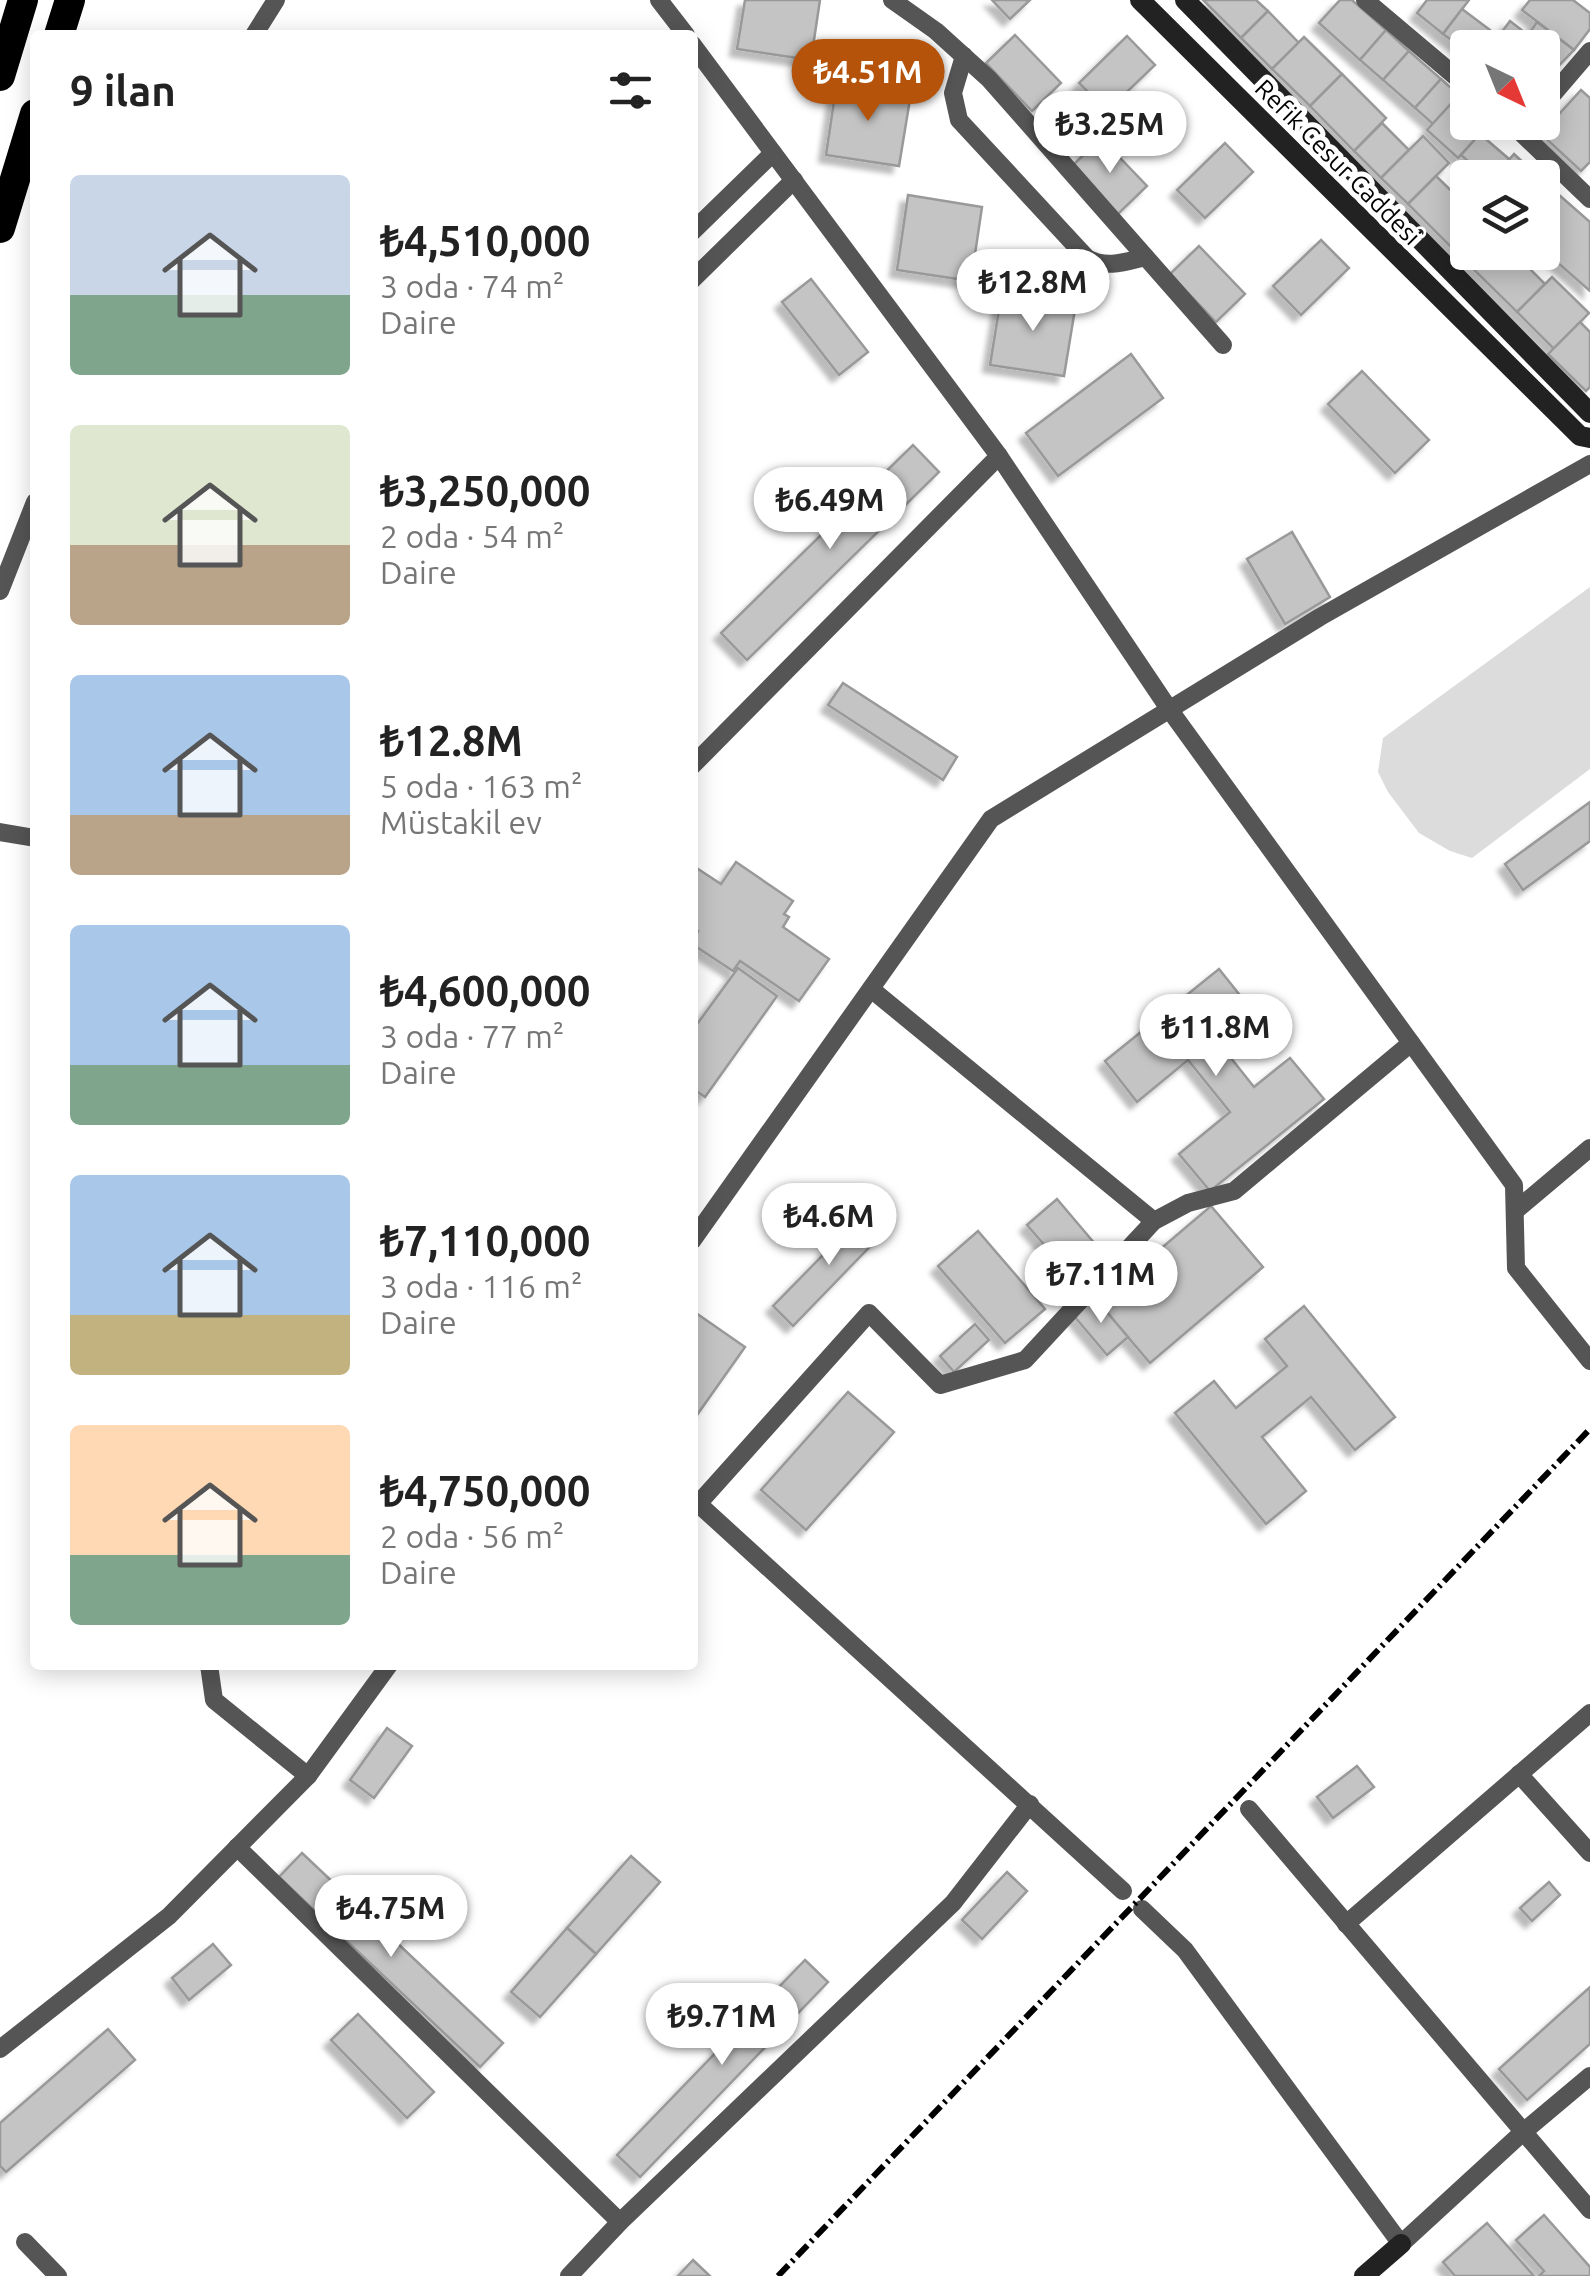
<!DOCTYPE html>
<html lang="tr">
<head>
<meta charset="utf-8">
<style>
  :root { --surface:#fff; --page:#f6f6f6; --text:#222; --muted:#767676; --accent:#b45309 }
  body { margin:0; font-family:Ubuntu,sans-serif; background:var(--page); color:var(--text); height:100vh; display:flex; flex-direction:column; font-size:38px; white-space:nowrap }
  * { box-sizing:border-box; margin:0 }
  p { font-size:32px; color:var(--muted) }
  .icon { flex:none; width:55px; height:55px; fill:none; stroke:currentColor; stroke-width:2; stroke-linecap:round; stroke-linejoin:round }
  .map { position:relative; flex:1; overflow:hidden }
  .panel { position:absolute; left:30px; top:30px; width:668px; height:1640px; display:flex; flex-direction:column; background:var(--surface); border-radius:10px; box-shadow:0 5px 25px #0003 }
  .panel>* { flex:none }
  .needle { width:65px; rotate:137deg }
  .fabs { position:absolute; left:1450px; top:30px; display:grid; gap:20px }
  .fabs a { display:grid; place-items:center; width:110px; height:110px; border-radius:10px; background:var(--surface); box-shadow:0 5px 25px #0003; font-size:50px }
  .price { position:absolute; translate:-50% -85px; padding:0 22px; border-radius:35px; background:#fff; color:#222; font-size:32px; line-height:65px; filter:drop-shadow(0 2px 5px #0008) }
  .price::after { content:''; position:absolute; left:50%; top:60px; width:30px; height:22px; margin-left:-15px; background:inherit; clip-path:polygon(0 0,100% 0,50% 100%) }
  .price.on { background:var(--accent); color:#fff }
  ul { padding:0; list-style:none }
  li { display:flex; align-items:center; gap:30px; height:250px; padding:0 40px }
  li span { display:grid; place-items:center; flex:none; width:280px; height:200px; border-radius:10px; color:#555 }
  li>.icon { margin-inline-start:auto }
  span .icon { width:120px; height:120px; fill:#fffc; stroke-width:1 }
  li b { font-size:42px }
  h2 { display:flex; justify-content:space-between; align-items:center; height:120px; padding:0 40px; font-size:42px }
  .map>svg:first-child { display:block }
  .green { fill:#dcdcdc }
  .building { fill:#c4c4c4; stroke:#999; stroke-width:2.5; filter:url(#shadow) }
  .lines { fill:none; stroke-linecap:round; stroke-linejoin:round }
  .street { stroke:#555; stroke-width:18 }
  .secondary { stroke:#222; stroke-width:20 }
  .highway { stroke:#000; stroke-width:30 }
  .rail { stroke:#000; stroke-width:6; stroke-dasharray:15 5 2.5 5; stroke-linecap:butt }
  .labels { text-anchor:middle; stroke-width:10; stroke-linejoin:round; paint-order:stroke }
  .street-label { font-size:25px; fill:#000; stroke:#fff }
</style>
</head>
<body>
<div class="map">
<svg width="1590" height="2276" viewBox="0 0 1590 2276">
  <defs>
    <filter id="shadow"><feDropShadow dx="-7" dy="7" stdDeviation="2.5" flood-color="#0004"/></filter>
  </defs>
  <rect width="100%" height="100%" fill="#fff"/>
  <polygon class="green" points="1590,587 1590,769 1472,858 1450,851 1419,833 1388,792 1378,772 1383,738"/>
  <g class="building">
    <polygon points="745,0 820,0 811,60 737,49"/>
    <polygon points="992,0 1030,0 1010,19"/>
    <polygon points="1203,0 1256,0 1268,11 1241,38"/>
    <polygon points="1340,0 1352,0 1386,30 1360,60 1319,23"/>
    <polygon points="1427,0 1469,0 1443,34 1417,13"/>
    <polygon points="1530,0 1573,0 1590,13 1590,29 1574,50 1522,10"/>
    <polygon points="1462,9 1494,33 1483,48 1468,48 1468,52 1443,34"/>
    <polygon points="1268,11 1299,43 1272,69 1241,38"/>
    <polygon points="1510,21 1528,35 1537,22 1574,50 1542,83 1542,48 1483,48 1494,33 1498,37"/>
    <polygon points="1386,30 1409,51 1383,80 1360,60"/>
    <polygon points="1015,35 1061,83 1032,111 986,63"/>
    <polygon points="1127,36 1155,65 1107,111 1079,83"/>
    <polygon points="1304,37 1342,74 1310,106 1272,69"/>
    <polygon points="1409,51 1441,79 1415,108 1383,80"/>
    <polygon points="1342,74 1386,118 1354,151 1310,106"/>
    <polygon points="1441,79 1459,95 1433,124 1415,108"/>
    <polygon points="837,81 911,93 899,166 826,155"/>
    <polygon points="1581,90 1590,98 1590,162 1581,171 1541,134"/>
    <polygon points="1459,95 1468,103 1468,122 1490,123 1458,158 1427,130"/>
    <polygon points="1382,123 1409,150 1381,178 1354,151"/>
    <polygon points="1480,134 1509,159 1493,178 1487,178 1461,155"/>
    <polygon points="1423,136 1449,163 1408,204 1381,178"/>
    <polygon points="1101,138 1147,186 1118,214 1072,166"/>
    <polygon points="1225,143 1253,172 1205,218 1177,190"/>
    <polygon points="1514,154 1540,178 1493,178"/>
    <polygon points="1436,176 1468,207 1470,252 1463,259 1408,204"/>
    <polygon points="1542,180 1590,222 1590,291 1542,249"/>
    <polygon points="908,195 982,207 971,281 897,270"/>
    <polygon points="1321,240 1349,268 1301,315 1273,286"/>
    <polygon points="1199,246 1245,294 1216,322 1170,274"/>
    <polygon points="1470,252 1513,252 1545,284 1517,312 1463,259"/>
    <polygon points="1552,277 1589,313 1554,349 1517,312"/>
    <polygon points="811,279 868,352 839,375 782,302"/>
    <polygon points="1002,291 1076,303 1064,376 990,365"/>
    <polygon points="1580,322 1590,332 1590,387 1586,391 1548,354"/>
    <polygon points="1131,354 1163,398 1058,476 1026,433"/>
    <polygon points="1362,371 1429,440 1395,473 1328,404"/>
    <polygon points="913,445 939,472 747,660 721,633"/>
    <polygon points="1292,532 1330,597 1285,624 1247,559"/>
    <polygon points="843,683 957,757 943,780 828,705"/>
    <polygon points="1590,802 1590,841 1523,890 1505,864"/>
    <polygon points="736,862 793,901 784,914 789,917 783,927 829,959 799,1001 740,961 733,971 692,944 698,931 692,927 692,865 721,884"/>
    <polygon points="738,968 777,996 705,1097 692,1088 692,1031"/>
    <polygon points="1219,969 1251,1009 1215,1038 1254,1087 1290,1058 1324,1099 1210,1191 1179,1154 1230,1112 1188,1060 1137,1102 1105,1061"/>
    <polygon points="1057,1199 1096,1245 1066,1270 1027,1225"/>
    <polygon points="1211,1206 1263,1267 1150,1363 1098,1302"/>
    <polygon points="866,1211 886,1230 793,1326 773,1306"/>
    <polygon points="978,1231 1045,1309 1005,1343 938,1266"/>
    <polygon points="1095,1298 1128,1337 1107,1355 1074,1316"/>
    <polygon points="1304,1306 1395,1417 1355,1450 1311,1397 1262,1437 1306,1491 1266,1524 1175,1413 1214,1381 1236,1408 1287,1366 1265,1339"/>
    <polygon points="696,1313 745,1347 692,1422 692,1319"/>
    <polygon points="975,1324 989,1340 954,1372 940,1356"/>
    <polygon points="848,1392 894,1432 806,1530 761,1490"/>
    <polygon points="387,1728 412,1746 374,1798 350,1780"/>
    <polygon points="1357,1766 1374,1787 1333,1818 1317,1797"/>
    <polygon points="302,1853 503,2043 480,2067 279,1877"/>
    <polygon points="631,1856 660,1882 596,1954 567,1928"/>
    <polygon points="1007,1872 1027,1891 982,1939 962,1920"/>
    <polygon points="1549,1882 1560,1895 1532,1921 1520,1908"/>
    <polygon points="567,1928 596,1954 540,2017 511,1992"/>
    <polygon points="213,1944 231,1965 189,2000 172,1978"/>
    <polygon points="805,1960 828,1982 640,2177 617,2155"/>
    <polygon points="1590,1987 1590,2044 1527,2100 1499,2069"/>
    <polygon points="358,2014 434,2092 407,2118 331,2040"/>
    <polygon points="108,2029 135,2060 6,2172 0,2166 0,2123"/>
    <polygon points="1544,2215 1590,2267 1590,2276 1539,2276 1544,2271 1516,2240"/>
    <polygon points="1487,2223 1534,2276 1455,2276 1443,2262"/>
    <polygon points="693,2260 710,2276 678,2276"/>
  </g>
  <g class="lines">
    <g class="street">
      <polyline points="659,0 686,35"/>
      <polyline points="892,0 936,31 989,79 1223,345"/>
      <polyline points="1365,0 1468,87"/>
      <polyline points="254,35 276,0"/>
      <polyline points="692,44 999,456 1169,709 1514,1185 1516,1268 1590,1361"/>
      <path d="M964,56L953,93L959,120L1087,258C1106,269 1125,262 1145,257"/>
      <polyline points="1542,107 1590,51"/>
      <polyline points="1510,122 1590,199"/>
      <polyline points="692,232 773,153"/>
      <polyline points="692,280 794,180"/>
      <polyline points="0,591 35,502"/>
      <polyline points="692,766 999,456"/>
      <polyline points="0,832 35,838"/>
      <polyline points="871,989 1154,1221"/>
      <polyline points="1515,1211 1590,1148"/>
      <polyline points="692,1241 991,819 1320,617 1590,464"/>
      <polyline points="693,1499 1123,1891"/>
      <polyline points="698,1504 869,1313 940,1385 1025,1360 1154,1221 1188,1203 1234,1191 1411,1043"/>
      <polyline points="209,1665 214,1700 308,1776"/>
      <polyline points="1519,1774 1590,1853"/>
      <polyline points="1249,1809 1590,2210"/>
      <polyline points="237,1847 620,2222"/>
      <polyline points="1142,1909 1185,1950 1401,2244 1522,2133 1590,2076"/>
      <polyline points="1346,1924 1590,1713"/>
      <polyline points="0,2049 169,1916 308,1776 389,1665"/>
      <polyline points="25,2242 58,2276"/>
      <polyline points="569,2276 620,2222 953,1903 1030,1804"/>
    </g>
    <g class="secondary">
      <polyline points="1140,0 1580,436 1590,438"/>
      <polyline points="1185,0 1590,413"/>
      <polyline points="1364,2276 1401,2244"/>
    </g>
    <g class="highway">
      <polyline points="59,35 70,0"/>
      <polyline points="0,76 23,0"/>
      <polyline points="0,228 35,114"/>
    </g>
    <polyline class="rail" points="778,2276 1590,1429"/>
  </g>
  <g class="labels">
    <g class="street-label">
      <text transform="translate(1338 162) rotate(45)" y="9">Refik Cesur Caddesi</text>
    </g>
  </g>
</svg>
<div class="fabs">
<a><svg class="needle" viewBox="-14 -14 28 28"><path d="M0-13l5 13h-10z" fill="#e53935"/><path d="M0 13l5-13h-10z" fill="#767676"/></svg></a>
<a><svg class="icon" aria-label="layers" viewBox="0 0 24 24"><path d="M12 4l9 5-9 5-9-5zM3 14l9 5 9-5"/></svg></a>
</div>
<b class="price on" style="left:868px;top:124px">₺4.51M</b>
<b class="price" style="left:1110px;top:176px">₺3.25M</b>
<b class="price" style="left:1033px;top:334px">₺12.8M</b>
<b class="price" style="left:830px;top:552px">₺6.49M</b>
<b class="price" style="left:1216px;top:1079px">₺11.8M</b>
<b class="price" style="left:829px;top:1268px">₺4.6M</b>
<b class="price" style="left:1101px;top:1326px">₺7.11M</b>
<b class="price" style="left:391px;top:1960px">₺4.75M</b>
<b class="price" style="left:722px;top:2068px">₺9.71M</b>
<section class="panel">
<h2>9 ilan<svg class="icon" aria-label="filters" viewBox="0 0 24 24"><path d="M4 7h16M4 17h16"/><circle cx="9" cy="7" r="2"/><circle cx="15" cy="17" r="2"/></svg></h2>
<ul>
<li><span style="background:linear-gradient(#c9d6e8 60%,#7fa58c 0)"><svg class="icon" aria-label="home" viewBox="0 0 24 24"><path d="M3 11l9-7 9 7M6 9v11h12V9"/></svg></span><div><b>₺4,510,000</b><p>3 oda · 74 m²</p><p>Daire</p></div></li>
<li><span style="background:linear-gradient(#dfe7d0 60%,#b9a48a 0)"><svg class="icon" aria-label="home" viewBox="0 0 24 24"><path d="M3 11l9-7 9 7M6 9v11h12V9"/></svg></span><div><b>₺3,250,000</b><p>2 oda · 54 m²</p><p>Daire</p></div></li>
<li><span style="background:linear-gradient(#a9c7e8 70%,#b9a48a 0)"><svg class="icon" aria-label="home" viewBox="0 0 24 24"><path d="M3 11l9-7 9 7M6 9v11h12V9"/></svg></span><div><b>₺12.8M</b><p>5 oda · 163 m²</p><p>Müstakil ev</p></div></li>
<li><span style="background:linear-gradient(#a9c7e8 70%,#7fa58c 0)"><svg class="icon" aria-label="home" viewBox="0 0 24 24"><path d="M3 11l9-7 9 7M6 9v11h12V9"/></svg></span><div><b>₺4,600,000</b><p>3 oda · 77 m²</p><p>Daire</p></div></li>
<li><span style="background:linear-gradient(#a9c7e8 70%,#c2b280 0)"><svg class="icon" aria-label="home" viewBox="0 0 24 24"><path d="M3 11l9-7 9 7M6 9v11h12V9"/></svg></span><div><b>₺7,110,000</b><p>3 oda · 116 m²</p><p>Daire</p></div></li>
<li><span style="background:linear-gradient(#ffd9b3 65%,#7fa58c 0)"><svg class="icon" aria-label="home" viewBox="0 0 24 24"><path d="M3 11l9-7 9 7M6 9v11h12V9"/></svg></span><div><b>₺4,750,000</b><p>2 oda · 56 m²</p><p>Daire</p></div></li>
</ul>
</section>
</div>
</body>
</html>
